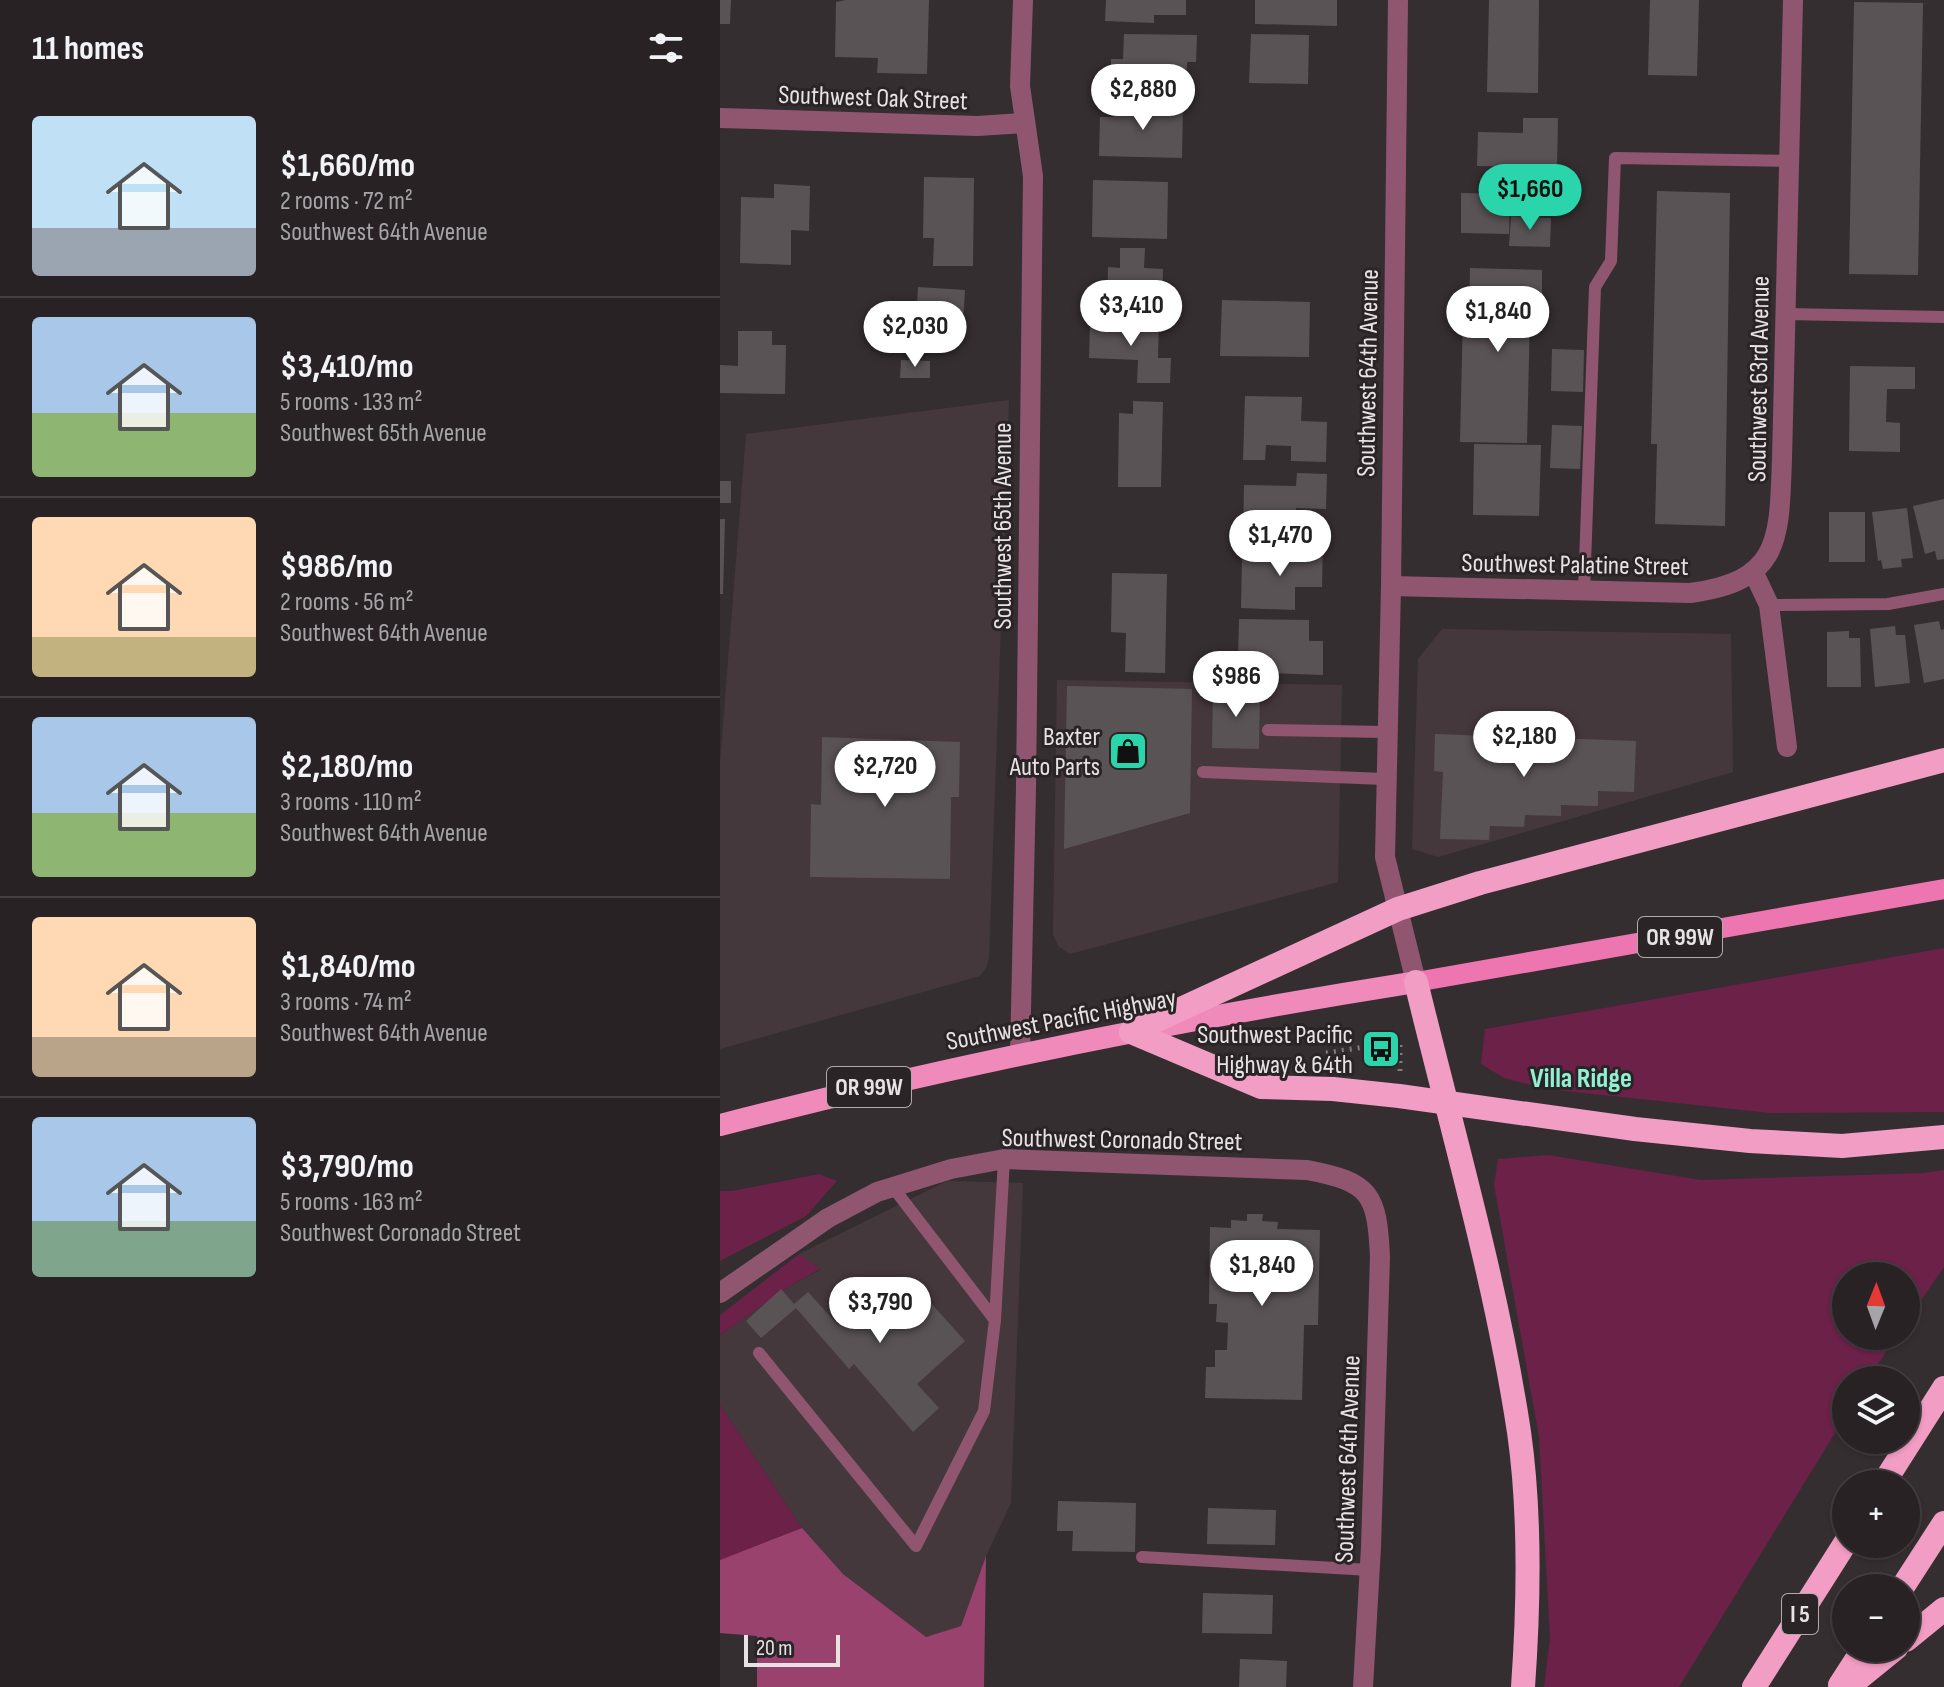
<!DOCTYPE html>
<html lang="en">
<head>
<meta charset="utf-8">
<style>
  :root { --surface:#282225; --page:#302a2d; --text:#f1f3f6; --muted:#a5a4a7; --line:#443f42; --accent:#2bd5ac }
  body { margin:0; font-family:"Sofia Sans Condensed",sans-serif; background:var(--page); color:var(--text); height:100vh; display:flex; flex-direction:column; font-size:30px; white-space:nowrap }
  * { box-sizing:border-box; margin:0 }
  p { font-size:26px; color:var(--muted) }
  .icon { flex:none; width:44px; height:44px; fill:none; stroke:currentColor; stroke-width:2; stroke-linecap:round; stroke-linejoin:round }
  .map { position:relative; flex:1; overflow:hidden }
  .side { display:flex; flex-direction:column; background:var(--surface); width:720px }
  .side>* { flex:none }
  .needle { width:52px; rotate:1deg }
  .tools { position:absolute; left:1112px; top:1262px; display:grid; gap:16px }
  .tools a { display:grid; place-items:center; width:88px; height:88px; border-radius:50%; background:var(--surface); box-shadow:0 2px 6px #0004,0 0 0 2px var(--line); font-size:40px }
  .scale { position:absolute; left:24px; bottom:20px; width:96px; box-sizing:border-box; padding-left:8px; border:4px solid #e7e3e5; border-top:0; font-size:22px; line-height:28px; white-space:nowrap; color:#e7e3e5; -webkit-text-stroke:6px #2b2427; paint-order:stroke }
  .price { position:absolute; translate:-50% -68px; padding:0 18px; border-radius:28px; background:#fff; color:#222; font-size:26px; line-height:52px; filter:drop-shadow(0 2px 4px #0008) }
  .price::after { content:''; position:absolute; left:50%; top:48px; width:24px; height:18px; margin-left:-12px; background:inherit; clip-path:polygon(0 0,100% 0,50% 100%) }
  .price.current { background:var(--accent); color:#111 }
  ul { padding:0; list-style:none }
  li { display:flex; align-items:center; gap:24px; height:200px; padding:0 32px }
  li+li { border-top:2px solid var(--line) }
  li span { display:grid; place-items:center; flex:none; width:224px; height:160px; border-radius:8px; color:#555 }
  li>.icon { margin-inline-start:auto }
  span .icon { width:96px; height:96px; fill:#fffc; stroke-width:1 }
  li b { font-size:34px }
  h2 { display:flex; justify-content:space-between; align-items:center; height:96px; padding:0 32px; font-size:34px }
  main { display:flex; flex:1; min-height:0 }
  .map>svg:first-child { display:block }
  .built { fill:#45383d }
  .green { fill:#6b2148 }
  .forest { fill:#99426e }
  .building { fill:#5a5356 }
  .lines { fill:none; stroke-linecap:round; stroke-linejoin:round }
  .path { stroke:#817b7e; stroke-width:5; stroke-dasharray:2 6; stroke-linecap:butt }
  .service { stroke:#905670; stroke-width:12 }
  .minor { stroke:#905670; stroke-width:20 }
  .tertiary { stroke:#905670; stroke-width:20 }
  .primary { stroke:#ed76b0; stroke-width:20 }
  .trunk { stroke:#f08aba; stroke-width:22 }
  .motorway { stroke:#f29dc3; stroke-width:24 }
  .labels { text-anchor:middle; stroke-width:6; stroke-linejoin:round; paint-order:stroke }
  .shield { fill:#2b2427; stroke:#afaaac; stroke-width:2 }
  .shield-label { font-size:24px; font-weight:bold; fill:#e7e3e5 }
  .street-label { font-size:26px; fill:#e7e3e5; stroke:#2b2427 }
  .poi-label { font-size:26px; fill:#e7e3e5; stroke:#2b2427; text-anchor:end }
  .neighbourhood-label { font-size:28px; font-weight:bold; fill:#92f0d2; stroke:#2b2427 }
</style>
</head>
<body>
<main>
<section class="side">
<h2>11 homes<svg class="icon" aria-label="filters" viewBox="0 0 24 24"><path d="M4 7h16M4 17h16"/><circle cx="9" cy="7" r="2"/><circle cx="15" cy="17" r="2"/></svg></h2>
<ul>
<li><span style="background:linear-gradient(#bfe0f5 70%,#9aa5b1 0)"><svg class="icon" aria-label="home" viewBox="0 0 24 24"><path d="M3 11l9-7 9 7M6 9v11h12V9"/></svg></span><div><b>$1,660/mo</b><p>2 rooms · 72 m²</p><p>Southwest 64th Avenue</p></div></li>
<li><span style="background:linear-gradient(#a9c7e8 60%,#8fb573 0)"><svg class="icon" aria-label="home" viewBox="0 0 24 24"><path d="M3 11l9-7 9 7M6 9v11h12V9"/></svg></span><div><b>$3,410/mo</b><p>5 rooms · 133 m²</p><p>Southwest 65th Avenue</p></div></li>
<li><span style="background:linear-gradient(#ffd9b3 75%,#c2b280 0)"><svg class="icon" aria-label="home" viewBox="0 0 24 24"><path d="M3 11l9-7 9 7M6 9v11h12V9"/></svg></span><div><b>$986/mo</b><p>2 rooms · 56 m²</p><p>Southwest 64th Avenue</p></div></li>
<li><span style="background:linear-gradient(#a9c7e8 60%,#8fb573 0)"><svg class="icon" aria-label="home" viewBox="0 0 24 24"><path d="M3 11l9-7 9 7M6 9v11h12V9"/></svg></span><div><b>$2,180/mo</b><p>3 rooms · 110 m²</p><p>Southwest 64th Avenue</p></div></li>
<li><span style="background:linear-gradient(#ffd9b3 75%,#b9a48a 0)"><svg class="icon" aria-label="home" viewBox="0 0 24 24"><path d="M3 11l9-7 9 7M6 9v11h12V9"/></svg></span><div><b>$1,840/mo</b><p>3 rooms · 74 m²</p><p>Southwest 64th Avenue</p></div></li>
<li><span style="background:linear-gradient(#a9c7e8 65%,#7fa58c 0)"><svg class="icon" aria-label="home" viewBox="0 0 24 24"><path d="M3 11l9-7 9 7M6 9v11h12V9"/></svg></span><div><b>$3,790/mo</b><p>5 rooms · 163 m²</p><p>Southwest Coronado Street</p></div></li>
</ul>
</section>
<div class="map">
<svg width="1224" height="1687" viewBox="0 0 1224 1687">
  <rect width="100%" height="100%" fill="#352e31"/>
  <g class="built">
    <polygon points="289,400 269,958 266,968 260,976 0,1049 0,762 26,434"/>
    <polygon points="722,629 1011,634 1013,772 718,857 692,849 698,659"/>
    <polygon points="337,680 622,685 618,882 350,954 338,946 333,934"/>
    <polygon points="227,1181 303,1183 291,1503 266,1556 241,1626 206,1637 123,1574 82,1528 0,1405 0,1335 73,1284 100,1270 79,1254"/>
  </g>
  <g class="green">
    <polygon points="1224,948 1224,1112 1050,1113 827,1089 784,1078 761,1064 765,1029"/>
    <polygon points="828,1155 981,1180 1203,1173 1224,1170 1224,1267 1186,1322 1186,1276 1126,1276 1126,1336 1176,1336 1148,1380 1126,1380 1126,1415 959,1687 824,1687 830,1638 819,1437 774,1185 778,1159"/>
    <polygon points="99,1174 117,1181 86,1216 0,1261 0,1191 12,1191"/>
    <polygon points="79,1254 100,1269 73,1284 0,1335 0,1315"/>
    <polygon points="0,1405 82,1528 0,1560"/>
  </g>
  <polygon class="forest" points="82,1528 123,1574 206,1637 241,1626 266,1556 264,1687 37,1687 37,1636 0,1633 0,1560"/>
  <g class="building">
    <polygon points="0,0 11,0 10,24 0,24"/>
    <polygon points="126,0 209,0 207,74 157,73 158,58 115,57 116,2"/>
    <polygon points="386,0 466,0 466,15 434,15 434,23 385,21"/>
    <polygon points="535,0 617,0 617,26 535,24"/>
    <polygon points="769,0 819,0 818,93 767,92"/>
    <polygon points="930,0 979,0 977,76 928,75"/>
    <polygon points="1134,2 1203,3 1198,275 1129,274"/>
    <polygon points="404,34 477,35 476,62 467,62 466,95 391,93 391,59 403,59"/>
    <polygon points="531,34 589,35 588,84 529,83"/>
    <polygon points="394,104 463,106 462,158 379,156 380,117 394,117"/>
    <polygon points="803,118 838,118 837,167 757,166 758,132 803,133"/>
    <polygon points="204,177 254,178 253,266 213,266 214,238 203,238"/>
    <polygon points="373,180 448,182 447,239 372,237"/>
    <polygon points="54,184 90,186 89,231 71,230 71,265 20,263 21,197 54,198"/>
    <polygon points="937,191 1010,193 1005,526 935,524 937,444 931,444"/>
    <polygon points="741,193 790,194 789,234 741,233"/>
    <polygon points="791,216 831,218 830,247 789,246"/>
    <polygon points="400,248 425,248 424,268 443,269 442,310 387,309 388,267 400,268"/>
    <polygon points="750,268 822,270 822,313 810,313 807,443 740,442 743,312 749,312"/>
    <polygon points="198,287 245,290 242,342 195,340"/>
    <polygon points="502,300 590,302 589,357 500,356"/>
    <polygon points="370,322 439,324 438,358 451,358 450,383 417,383 418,360 369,358"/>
    <polygon points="18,331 52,331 52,345 66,345 65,394 0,393 0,365 18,366"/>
    <polygon points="832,349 864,350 863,392 831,391"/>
    <polygon points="181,360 210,361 210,378 180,378"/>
    <polygon points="1130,366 1195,367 1195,389 1167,389 1166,422 1180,423 1180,452 1129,451"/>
    <polygon points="525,396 582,397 581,421 607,422 606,462 571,461 571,446 546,445 545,460 523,460"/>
    <polygon points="413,401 443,402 441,487 398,487 399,413 413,414"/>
    <polygon points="832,425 862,426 860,469 830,468"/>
    <polygon points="754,444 821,445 819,516 753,515"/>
    <polygon points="577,473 607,474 606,509 576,508 576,535 523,534 524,485 576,486"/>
    <rect x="0" y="481" width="11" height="22"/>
    <polygon points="1224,499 1224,559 1217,560 1215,551 1205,554 1193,506"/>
    <polygon points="1187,508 1193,558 1181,559 1182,567 1163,569 1161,560 1158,561 1152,512"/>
    <rect x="1109" y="512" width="36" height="50"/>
    <polygon points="0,519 5,519 3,594 0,594"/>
    <polygon points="573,546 603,546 602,587 575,587 575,610 521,608 522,556 573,557"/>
    <polygon points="392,573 447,574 445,673 405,672 406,633 391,632"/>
    <polygon points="519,619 589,620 589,641 603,641 603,675 548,673 549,660 518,658"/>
    <polygon points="1219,621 1221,630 1224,629 1224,679 1204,683 1194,625"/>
    <polygon points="1175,626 1176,635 1185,635 1190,683 1155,687 1150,629"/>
    <polygon points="1129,631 1129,638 1140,638 1141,687 1107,687 1107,632"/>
    <polygon points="347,686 472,689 470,813 344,849"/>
    <polygon points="493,688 540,690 539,749 492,748"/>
    <polygon points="715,734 916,741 914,792 878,791 878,806 841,805 841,816 805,815 804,827 770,826 769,840 720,839 723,772 714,771"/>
    <polygon points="102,737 240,742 239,797 231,797 230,879 90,877 91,804 101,805"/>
    <polygon points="527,1214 543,1214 542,1221 558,1222 557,1229 600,1230 598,1325 584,1325 582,1400 485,1398 486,1367 495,1367 495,1350 507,1350 508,1323 496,1322 497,1304 489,1304 490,1227 511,1228 511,1220 527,1221"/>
    <polygon points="61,1289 74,1304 88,1292 118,1325 137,1308 146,1319 179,1289 190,1301 201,1292 245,1341 197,1384 219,1408 193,1432 134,1364 129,1369 76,1308 41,1338 26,1321"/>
    <polygon points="338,1501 416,1503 415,1552 352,1551 353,1531 337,1531"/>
    <polygon points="488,1508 556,1510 555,1545 487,1544"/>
    <polygon points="483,1593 553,1595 552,1634 482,1633"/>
    <polygon points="520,1659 567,1661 566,1687 519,1687"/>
  </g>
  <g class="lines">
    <g class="path">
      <polyline points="606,1053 682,1041"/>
      <polyline points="680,1071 680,1041"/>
    </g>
    <g class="service">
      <polyline points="1065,314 1224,317"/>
      <polyline points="864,591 875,287 891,261 895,158 1068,161"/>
      <polyline points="1049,605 1168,604 1224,594"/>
      <polyline points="548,730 666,732"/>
      <polyline points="483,772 665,779"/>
      <polyline points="275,1320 284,1159"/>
      <polyline points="39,1353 196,1546 264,1411 275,1320 172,1186"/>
      <polyline points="422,1557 650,1570"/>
    </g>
    <g class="minor">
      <polyline points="0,118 257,126 304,123"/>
      <polyline points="1033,571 1049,605 1067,747"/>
      <polyline points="671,586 678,0"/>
      <polyline points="300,1054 306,788 313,176 300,86 303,0"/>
      <path d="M0,1293L108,1218L157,1192L231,1169L284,1159L587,1170C651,1182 657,1194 660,1257L651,1547L643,1687"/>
    </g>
    <path class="tertiary" d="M696,982L665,857L671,586L970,593C1062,581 1059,538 1062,459L1073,0"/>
    <polyline class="primary" points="696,982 1224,889"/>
    <path class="trunk" d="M0,1125C230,1066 462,1019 696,982"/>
    <g class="motorway">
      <path d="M696,982C732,1131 776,1280 799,1432C811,1516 809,1603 803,1687"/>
      <polyline points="411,1032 678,909 760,883 1224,760"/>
      <polyline points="411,1032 541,1087 613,1089 679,1096 915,1129 1030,1141 1122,1146 1224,1137"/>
      <polyline points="1163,1484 1224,1388"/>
      <polyline points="1182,1588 1224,1523"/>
      <polyline points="1186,1640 1224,1609"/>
      <polyline points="1120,1685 1144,1648"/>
      <polyline points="1034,1687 1126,1542"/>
      <polyline points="1128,1687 1176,1648"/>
    </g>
  </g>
  <defs>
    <symbol id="shop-square" viewBox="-11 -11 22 22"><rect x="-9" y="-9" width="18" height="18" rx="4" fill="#2bd5ac" stroke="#2b2427"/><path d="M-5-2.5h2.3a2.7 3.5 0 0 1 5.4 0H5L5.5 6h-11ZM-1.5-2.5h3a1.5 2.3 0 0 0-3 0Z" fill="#111"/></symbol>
    <symbol id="bus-square" viewBox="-11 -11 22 22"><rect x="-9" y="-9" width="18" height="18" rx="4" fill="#2bd5ac" stroke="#2b2427"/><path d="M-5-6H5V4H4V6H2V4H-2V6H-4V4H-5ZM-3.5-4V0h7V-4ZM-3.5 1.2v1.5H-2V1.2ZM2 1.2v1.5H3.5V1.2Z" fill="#111"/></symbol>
  </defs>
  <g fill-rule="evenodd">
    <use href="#shop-square" x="386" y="729" width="44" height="44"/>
    <use href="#bus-square" x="639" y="1027" width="44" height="44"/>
  </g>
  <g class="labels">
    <g class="shield">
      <rect x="918" y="917" width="84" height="40" rx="6"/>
      <rect x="107" y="1067" width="84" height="40" rx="6"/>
      <rect x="1062" y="1594" width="36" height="40" rx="6"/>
    </g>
    <g class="shield-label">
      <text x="960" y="945">OR 99W</text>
      <text x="149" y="1095">OR 99W</text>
      <text x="1080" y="1622">I 5</text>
    </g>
    <g class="street-label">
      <text transform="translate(153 97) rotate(2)" y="9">Southwest Oak Street</text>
      <text transform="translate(647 373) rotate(-89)" y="9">Southwest 64th Avenue</text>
      <text transform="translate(1038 379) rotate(-89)" y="9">Southwest 63rd Avenue</text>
      <text transform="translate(282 526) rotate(-90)" y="9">Southwest 65th Avenue</text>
      <text transform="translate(855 564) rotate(1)" y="9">Southwest Palatine Street</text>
      <text transform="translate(341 1019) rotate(-11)" y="9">Southwest Pacific Highway</text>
      <text transform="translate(402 1139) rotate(1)" y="9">Southwest Coronado Street</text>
      <text transform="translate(627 1459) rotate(-88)" y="9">Southwest 64th Avenue</text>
    </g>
    <g class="poi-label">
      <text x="380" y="745">Baxter<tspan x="380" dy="30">Auto Parts</tspan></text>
      <text x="633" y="1043">Southwest Pacific<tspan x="633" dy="30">Highway &amp; 64th</tspan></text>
    </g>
    <g class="neighbourhood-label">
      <text x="861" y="1087">Villa Ridge</text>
    </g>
  </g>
</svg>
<div class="tools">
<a><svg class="needle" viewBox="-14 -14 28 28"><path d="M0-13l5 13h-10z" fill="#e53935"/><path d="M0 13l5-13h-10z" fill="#a5a4a7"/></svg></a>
<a><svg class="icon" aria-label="layers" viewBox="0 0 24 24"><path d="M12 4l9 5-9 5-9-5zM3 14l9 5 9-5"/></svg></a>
<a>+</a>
<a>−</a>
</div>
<div class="scale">20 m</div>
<b class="price" style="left:423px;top:132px">$2,880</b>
<b class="price current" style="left:810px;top:232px">$1,660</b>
<b class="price" style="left:411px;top:348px">$3,410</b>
<b class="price" style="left:778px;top:354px">$1,840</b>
<b class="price" style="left:195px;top:369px">$2,030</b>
<b class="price" style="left:560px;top:578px">$1,470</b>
<b class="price" style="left:516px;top:719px">$986</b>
<b class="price" style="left:804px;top:779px">$2,180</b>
<b class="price" style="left:165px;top:809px">$2,720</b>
<b class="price" style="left:542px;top:1308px">$1,840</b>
<b class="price" style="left:160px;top:1345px">$3,790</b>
</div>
</main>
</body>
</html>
